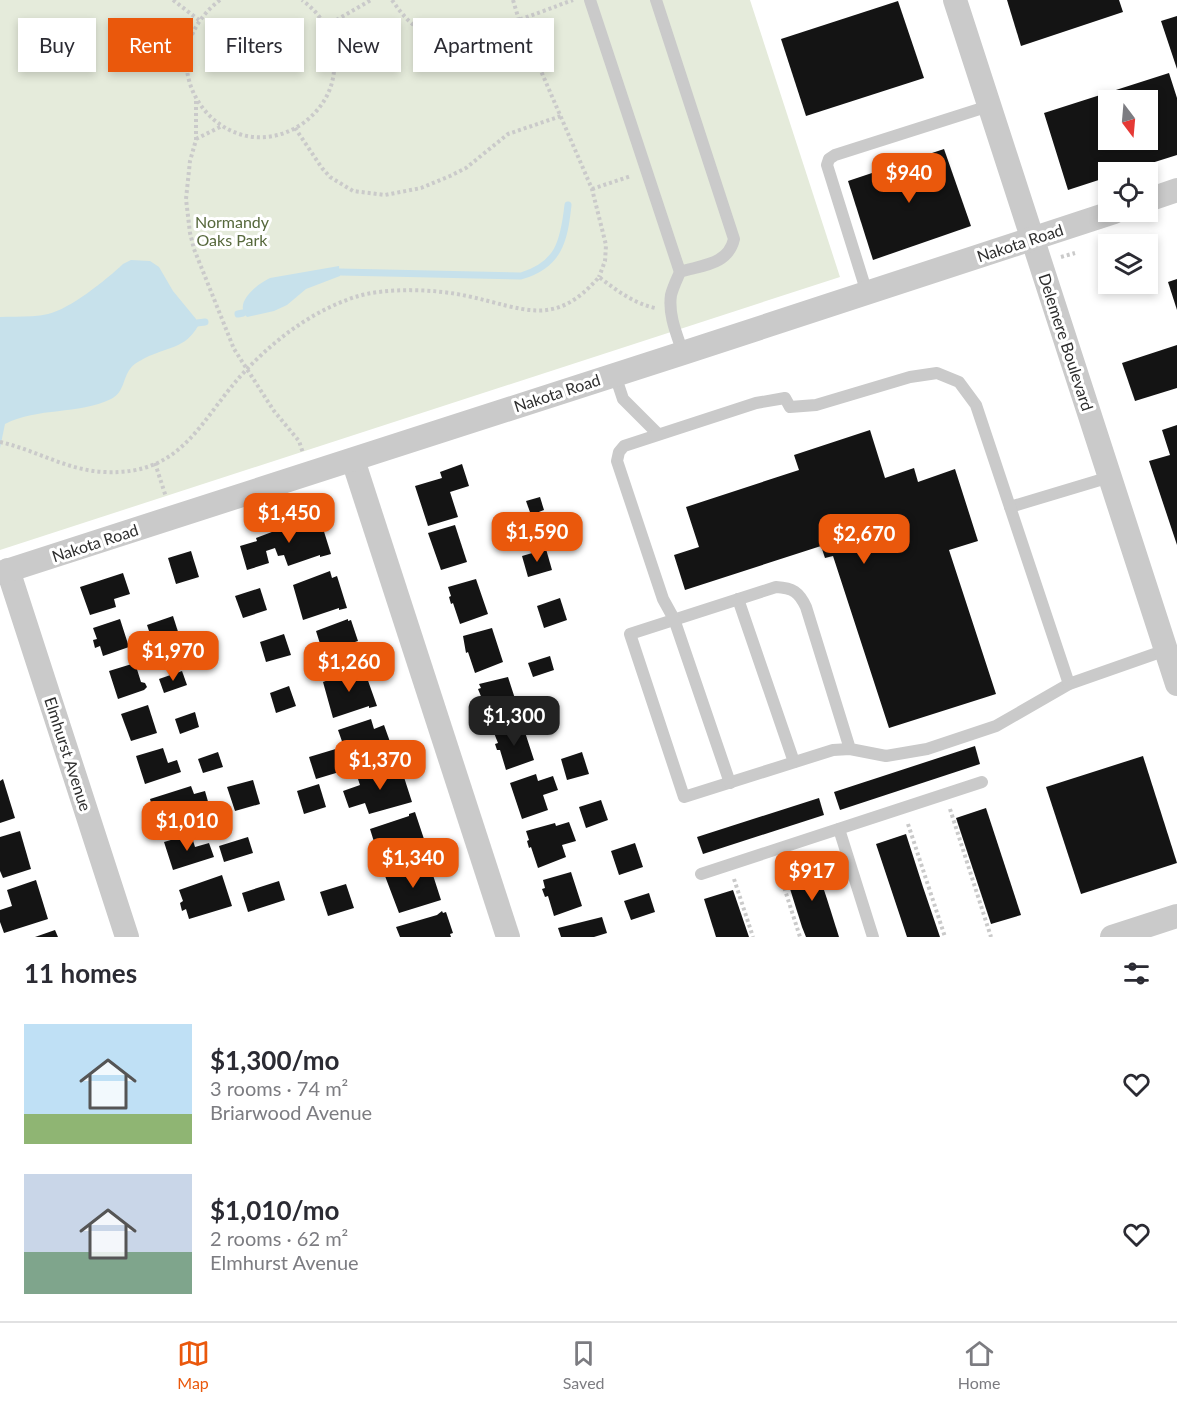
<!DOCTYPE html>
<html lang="en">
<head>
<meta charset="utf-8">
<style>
  :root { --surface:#fff; --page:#f2f2f3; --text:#2b2b33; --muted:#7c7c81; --line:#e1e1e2; --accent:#ea580c }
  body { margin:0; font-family:Lato,sans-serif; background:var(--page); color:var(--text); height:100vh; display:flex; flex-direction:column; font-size:22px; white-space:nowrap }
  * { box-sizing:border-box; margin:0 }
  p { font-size:20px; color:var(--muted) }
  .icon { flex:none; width:33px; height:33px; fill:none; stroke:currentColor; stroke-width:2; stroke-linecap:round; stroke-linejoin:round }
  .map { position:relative; height:937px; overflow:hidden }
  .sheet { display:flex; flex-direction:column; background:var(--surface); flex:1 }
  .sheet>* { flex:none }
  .banner { position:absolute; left:18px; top:18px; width:600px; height:54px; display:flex; gap:12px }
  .needle { width:39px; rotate:164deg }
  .fabs { position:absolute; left:1098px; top:90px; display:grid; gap:12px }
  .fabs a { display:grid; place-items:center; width:60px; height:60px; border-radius:0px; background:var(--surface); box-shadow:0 3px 9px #0003; font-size:30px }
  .price { position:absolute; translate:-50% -51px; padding:0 14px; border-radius:12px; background:var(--accent); color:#fff; font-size:20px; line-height:39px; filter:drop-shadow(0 2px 3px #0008) }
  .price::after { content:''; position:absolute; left:50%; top:36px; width:18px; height:14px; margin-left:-9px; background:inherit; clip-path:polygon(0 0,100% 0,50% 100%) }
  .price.current { background:#222; color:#fff }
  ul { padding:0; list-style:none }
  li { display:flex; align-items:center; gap:18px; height:150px; padding:0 24px }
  li span { display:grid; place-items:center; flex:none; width:168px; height:120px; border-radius:0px; color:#555 }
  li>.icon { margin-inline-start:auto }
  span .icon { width:72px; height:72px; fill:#fffc; stroke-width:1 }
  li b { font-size:26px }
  h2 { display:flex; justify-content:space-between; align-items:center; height:72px; padding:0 24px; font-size:26px }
  .pill { padding:0 21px; border-radius:0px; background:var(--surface); box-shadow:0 3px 9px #0003; font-size:21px; line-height:54px }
  .pill.current { background:var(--accent); color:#fff }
  .menu { display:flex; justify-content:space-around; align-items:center; height:84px; border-top:2px solid var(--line); background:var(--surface); font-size:16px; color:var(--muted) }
  .menu a { display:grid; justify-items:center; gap:3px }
  .menu .current { color:var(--accent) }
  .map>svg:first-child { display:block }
  .green { fill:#e5ebdb }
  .water { fill:#c7e1eb }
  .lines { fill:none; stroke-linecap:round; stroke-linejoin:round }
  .stream { stroke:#c7e1eb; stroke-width:7 }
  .building { fill:#141414; fill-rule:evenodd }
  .path { stroke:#cacaca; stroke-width:4; stroke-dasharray:3 3; stroke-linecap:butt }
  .service { stroke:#cacaca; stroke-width:12 }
  .minor { stroke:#cacaca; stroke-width:24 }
  .labels { text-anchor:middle; stroke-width:6; stroke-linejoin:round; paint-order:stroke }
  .park-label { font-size:16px; fill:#56683b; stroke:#fff }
  .street-label { font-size:16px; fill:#2d2d2d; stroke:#fff }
</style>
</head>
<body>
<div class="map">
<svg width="1177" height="937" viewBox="0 0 1177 937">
  <rect width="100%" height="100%" fill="#fff"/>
  <polygon class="green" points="0,0 750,0 840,277 0,550"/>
  <g class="water">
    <path d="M131,260L150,261L159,267L173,291L196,319L198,326C185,349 167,347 145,358C140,361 134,363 130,369C123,378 124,393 111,399C78,415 38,407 5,424L0,448V317C16,316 32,318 48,314C70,309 106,280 123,264Z"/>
    <path d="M339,266L340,276L306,289L287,305L274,311L247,317C233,303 257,284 270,278Z"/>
  </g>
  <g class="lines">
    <g class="stream">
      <path d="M340,272L521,276C559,265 564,241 568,205"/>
      <polyline points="238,314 243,313"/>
      <polyline points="197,323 205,322"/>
    </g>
  </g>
  <g class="building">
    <polygon points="1007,0 1119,0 1123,12 1021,46"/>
    <polygon points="898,1 924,78 806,116 781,39"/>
    <polygon points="1177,16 1177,69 1161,21"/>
    <path d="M1169,73L1177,98V155L1123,172H1108V177L1068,190L1044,113ZM1108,100H1148V140H1108Z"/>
    <polygon points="944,149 971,226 873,260 848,181"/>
    <polygon points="1177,279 1177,310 1168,282"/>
    <polygon points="1177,345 1177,388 1135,401 1122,363"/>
    <polygon points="1177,425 1177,545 1149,461 1170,455 1162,430"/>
    <polygon points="870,430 885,478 914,468 918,482 955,469 978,541 949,550 996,694 889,728 833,556 825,558 821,546 685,590 674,555 699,547 686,507 799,470 794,455"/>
    <polygon points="462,464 469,486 450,492 458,517 428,526 415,486 442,478 440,472"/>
    <polygon points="540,497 544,510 531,515 526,501"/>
    <polygon points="314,516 317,524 321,522 331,554 320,557 320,555 288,566 284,555 278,556 275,548 266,551 269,563 247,570 240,546 257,541 256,538"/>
    <polygon points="455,525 467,562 441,570 428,533"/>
    <polygon points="546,549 552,570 528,577 522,556"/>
    <polygon points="191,551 199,577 176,584 168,558"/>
    <polygon points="330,571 332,578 337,576 347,608 339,610 339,608 303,620 293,585"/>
    <polygon points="123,573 130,594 114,599 116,607 90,615 80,587"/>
    <polygon points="476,579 488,614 460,624 453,603 451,604 449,597 451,596 448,587"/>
    <polygon points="260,588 267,610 243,618 235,596"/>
    <polygon points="560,598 567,620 544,628 537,606"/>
    <polygon points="173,616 181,641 155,649 147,625"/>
    <polygon points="120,619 129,647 103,656 100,646 95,648 93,640 97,639 93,628"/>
    <polygon points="348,619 348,621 351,620 358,641 355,642 360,657 327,666 316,631"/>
    <polygon points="492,628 503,662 475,673 468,652 466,653 463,636"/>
    <polygon points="284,634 291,655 266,662 260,642"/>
    <polygon points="550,656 554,670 533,677 528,663"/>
    <polygon points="135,663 141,682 145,683 147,687 144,690 118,699 109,671"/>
    <polygon points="360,668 362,676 366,675 377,706 369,708 369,706 333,718 323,682"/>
    <polygon points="182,671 187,685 164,693 159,679"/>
    <polygon points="508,677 519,711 491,721 478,689 481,688 479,684"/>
    <polygon points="289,686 296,706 276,713 270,693"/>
    <polygon points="148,705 157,733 131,741 121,714"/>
    <polygon points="195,712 199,727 180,734 175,719"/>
    <polygon points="371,719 374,729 384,725 394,753 351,767 338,730"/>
    <polygon points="523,726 534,760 506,770 500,750 497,750 495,744 498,743 494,733"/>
    <polygon points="975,746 980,764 840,810 834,792"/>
    <polygon points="163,748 168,763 177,760 181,772 145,784 136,756"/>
    <polygon points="339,748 346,770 316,779 309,757"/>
    <polygon points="218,752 223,767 203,773 198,759"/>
    <polygon points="582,752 589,774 567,780 561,759"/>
    <polygon points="1143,756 1177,863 1081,894 1046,787"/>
    <polygon points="395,764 398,772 402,771 412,802 369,814 365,803 349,808 343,791 360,785 358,779"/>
    <polygon points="536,774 538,781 553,776 558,790 543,795 548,810 522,819 510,783"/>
    <polygon points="3,779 15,818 0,823 0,781"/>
    <polygon points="253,780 260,804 235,811 227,787"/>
    <polygon points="319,784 326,807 304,814 297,791"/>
    <polygon points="191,786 194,794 205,791 209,805 198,808 200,814 159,827 156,818 152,819 149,812 153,810 150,799"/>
    <polygon points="819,798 824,815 703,854 697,837"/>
    <polygon points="601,800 608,820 586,828 579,807"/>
    <polygon points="986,808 1021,915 991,924 956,818"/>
    <polygon points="415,812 428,851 421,852 420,851 381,864 370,829 409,816 409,814"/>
    <polygon points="569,822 576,841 562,845 566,857 538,868 531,847 529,848 527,841 529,840 526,831 555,823 556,826"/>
    <polygon points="20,831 31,869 3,878 0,871 0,837"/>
    <polygon points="191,834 195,847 209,843 214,857 173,870 164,842"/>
    <polygon points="906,834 923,887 940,937 907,937 876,844"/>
    <polygon points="248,837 253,853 224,862 219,846"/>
    <polygon points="635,843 643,867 619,875 611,851"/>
    <polygon points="815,863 827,899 839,937 806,937 802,927 785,873"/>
    <polygon points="418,866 421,875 432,872 441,900 399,913 385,876"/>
    <polygon points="571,872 582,906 554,916 548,896 545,897 542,889 545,888 543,880"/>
    <polygon points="222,875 232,906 189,919 186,909 182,911 180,903 183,901 179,890"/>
    <polygon points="36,880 48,919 4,933 0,922 0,910 12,906 7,890"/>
    <polygon points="279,881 285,900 248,912 242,893"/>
    <polygon points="346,884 354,908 328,916 320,892"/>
    <polygon points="733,890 749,937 716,937 704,899"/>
    <polygon points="649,893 655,912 631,920 624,901"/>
    <polygon points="442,911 443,913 446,912 453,933 450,934 451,937 400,937 396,927 437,915"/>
    <polygon points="602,917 607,933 594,937 561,937 558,928"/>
    <polygon points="55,930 58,937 35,937"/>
  </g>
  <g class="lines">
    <g class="path">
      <polyline points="173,0 199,20"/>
      <path d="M220,0C138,63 223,176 302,124C320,111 332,93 334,71C338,42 325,17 302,0"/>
      <path d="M392,0C401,13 410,25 425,32C459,47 539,12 573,0"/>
      <polyline points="513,0 519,20 592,189 606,245 605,261 599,277"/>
      <polyline points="326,26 371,0"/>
      <polyline points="196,101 196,140 190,161 186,199 190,233 194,249 234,349 274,411 299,441 303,453"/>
      <polyline points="295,128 322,168 330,177 353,191 385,195 421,188 450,176 466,168 508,134 561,116"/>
      <polyline points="196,139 222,126"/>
      <polyline points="592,189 631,176"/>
      <polyline points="1061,257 1075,253"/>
      <path d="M0,442C36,450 66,470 104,472C185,476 200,418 247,369C278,337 313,311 355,297C387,287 435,289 467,296C524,308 554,329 599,277C616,290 633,303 655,308"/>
      <polyline points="155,463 166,497"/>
      <polyline points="950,809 991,937"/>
      <polyline points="908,824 945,937"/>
      <polyline points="777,865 800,937"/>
      <polyline points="734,879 753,937"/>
    </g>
    <g class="service">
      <polyline points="590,0 680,272"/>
      <path d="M656,0L734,239C728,265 702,265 680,272C677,279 673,287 671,295C668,315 677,335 683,353"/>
      <polyline points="867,293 827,165 829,159 835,155 989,106"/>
      <polyline points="615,375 623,399 658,434"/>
      <polyline points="1010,507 1110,477"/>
      <polyline points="738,599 794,762"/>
      <path d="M850,749L806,607C799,592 793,588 776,587L630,634L684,797L833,750L850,749L886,756L927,749L996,726L1069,684L1166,650"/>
      <polyline points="730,783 674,619 663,599 617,461 619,452 624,446 756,403 785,398 790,407 816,405 910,377 937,373 959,382 976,405 1069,684"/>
      <polyline points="839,829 873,937"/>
      <polyline points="701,874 982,782"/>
    </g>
    <g class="minor">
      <polyline points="955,0 1177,684"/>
      <polyline points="1148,200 1177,190"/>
      <polyline points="353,460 508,937"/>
      <polyline points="8,570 127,937"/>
      <polyline points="0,573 683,353 1114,212"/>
      <polyline points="1112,937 1177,916"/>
    </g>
  </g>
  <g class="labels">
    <g class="park-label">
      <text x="232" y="228">Normandy<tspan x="232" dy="18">Oaks Park</tspan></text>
    </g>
    <g class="street-label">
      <text transform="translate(1020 243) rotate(-18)" y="6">Nakota Road</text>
      <text transform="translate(1066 342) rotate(72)" y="6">Delemere Boulevard</text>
      <text transform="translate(557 393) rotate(-18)" y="6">Nakota Road</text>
      <text transform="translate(95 543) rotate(-18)" y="6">Nakota Road</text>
      <text transform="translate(68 754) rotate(72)" y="6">Elmhurst Avenue</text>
    </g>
  </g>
</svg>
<div class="fabs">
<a><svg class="needle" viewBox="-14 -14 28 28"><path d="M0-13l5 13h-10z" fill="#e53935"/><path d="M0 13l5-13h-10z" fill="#7c7c81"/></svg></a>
<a><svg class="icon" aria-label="locate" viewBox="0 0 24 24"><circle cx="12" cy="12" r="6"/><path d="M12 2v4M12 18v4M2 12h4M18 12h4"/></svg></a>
<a><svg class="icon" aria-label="layers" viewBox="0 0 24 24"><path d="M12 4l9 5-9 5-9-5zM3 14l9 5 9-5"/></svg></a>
</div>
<b class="price" style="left:909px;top:204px">$940</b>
<b class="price" style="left:289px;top:544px">$1,450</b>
<b class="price" style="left:537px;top:563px">$1,590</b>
<b class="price" style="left:864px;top:565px">$2,670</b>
<b class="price" style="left:173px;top:682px">$1,970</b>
<b class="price" style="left:349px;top:693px">$1,260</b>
<b class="price current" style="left:514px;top:747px">$1,300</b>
<b class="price" style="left:380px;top:791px">$1,370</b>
<b class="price" style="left:187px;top:852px">$1,010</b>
<b class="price" style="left:413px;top:889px">$1,340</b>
<b class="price" style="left:812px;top:902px">$917</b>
<div class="banner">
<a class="pill">Buy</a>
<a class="pill current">Rent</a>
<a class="pill">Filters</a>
<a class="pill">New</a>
<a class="pill">Apartment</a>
</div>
</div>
<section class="sheet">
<h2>11 homes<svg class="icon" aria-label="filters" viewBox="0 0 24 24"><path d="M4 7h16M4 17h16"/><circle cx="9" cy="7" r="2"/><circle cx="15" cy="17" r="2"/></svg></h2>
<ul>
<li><span style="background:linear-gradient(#bfe0f5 75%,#8fb573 0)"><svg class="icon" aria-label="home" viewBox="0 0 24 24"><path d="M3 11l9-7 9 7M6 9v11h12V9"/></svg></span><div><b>$1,300/mo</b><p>3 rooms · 74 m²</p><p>Briarwood Avenue</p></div><svg class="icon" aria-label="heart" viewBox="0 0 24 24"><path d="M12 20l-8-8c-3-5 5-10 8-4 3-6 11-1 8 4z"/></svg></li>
<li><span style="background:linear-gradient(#c9d6e8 65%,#7fa58c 0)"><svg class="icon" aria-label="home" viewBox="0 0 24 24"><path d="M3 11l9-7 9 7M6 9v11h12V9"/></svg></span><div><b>$1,010/mo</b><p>2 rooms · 62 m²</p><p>Elmhurst Avenue</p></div><svg class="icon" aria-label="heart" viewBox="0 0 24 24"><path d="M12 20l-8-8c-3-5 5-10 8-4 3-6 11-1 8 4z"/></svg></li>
</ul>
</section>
<nav class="menu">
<a class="current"><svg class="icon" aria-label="map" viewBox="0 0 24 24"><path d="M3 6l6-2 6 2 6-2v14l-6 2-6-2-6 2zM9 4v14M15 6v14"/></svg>Map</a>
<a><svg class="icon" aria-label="saved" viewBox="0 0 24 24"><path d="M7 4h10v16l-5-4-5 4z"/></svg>Saved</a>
<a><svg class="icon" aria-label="home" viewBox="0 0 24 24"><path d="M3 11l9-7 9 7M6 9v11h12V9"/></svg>Home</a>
</nav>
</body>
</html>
